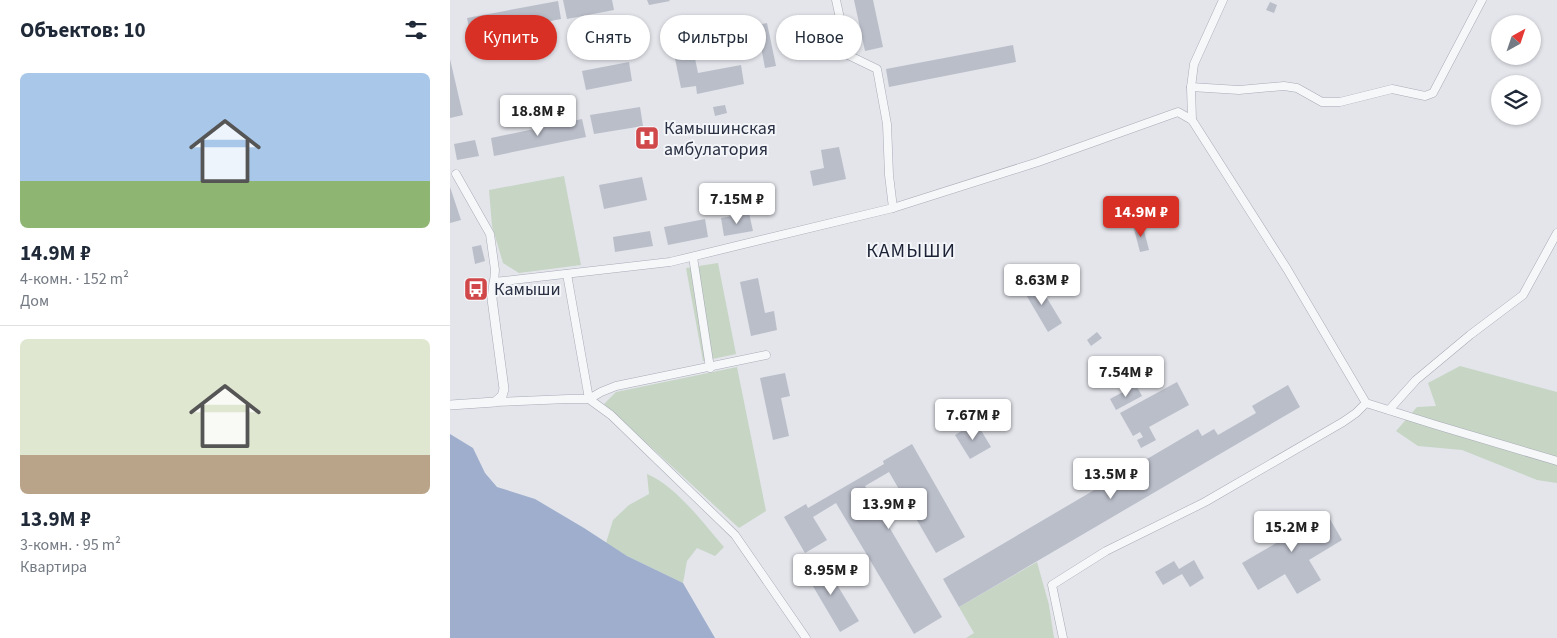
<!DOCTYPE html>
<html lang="ru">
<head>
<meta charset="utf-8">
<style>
  :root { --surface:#fff; --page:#f2f2f3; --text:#1f2937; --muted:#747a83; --line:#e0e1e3; --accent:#d93025 }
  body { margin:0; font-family:"Source Sans 3",sans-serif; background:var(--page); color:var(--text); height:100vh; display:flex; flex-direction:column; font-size:19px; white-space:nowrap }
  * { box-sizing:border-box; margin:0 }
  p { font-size:16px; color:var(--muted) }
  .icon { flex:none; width:28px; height:28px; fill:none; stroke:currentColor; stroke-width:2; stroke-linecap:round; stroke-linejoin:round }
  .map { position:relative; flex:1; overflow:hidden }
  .details { display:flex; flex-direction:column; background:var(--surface); width:450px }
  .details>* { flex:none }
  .hud { position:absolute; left:15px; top:15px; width:475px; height:45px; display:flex; gap:10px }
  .needle { width:32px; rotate:40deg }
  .fabs { position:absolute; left:1041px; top:15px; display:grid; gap:10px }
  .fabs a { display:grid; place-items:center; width:50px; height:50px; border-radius:50%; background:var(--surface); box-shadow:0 1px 4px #0004; font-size:25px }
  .price { position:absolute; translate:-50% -42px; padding:0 11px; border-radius:5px; background:#fff; color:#222; font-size:16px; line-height:32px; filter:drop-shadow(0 1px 2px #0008) }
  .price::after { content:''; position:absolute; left:50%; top:30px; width:15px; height:11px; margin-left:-8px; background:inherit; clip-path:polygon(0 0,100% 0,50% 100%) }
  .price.on { background:var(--accent); color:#fff }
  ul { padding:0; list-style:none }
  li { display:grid; align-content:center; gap:10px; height:265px; padding:0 20px }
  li+li { border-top:1px solid var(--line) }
  li span { display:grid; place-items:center; height:155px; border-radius:8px; color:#555 }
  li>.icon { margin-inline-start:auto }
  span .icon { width:90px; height:90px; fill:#fffc; stroke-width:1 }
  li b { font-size:21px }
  h2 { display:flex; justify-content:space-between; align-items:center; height:60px; padding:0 20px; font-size:21px }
  .chip { padding:0 18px; border-radius:22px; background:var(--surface); box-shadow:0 1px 4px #0004; font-size:18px; line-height:45px }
  .chip.on { background:var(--accent); color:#fff }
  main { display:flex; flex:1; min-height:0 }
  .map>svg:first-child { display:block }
  .green { fill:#c6d5c4 }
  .water { fill:#9eaecc }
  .building { fill:#babec9 }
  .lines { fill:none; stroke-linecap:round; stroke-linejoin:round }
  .minor-casing { stroke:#a8abb6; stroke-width:9 }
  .tertiary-casing { stroke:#a8abb6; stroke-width:10 }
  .minor { stroke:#f6f7f9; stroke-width:8 }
  .tertiary { stroke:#f6f7f9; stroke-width:9 }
  .labels { text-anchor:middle; stroke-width:4; stroke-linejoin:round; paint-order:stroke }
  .poi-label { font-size:18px; fill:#2a3144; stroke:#f3f5f8; text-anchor:start }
  .quarter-label { font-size:20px; letter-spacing:1px; fill:#1c2235; stroke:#f3f5f8 }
</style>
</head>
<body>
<main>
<section class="details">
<h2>Объектов: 10<svg class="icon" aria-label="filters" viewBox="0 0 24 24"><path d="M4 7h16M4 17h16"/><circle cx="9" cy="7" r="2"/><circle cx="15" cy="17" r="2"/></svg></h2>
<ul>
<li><span style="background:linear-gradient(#a9c7e8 70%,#8fb573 0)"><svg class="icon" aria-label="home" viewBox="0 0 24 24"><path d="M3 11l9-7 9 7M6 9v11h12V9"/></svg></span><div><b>14.9M ₽</b><p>4-комн. · 152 m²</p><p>Дом</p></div></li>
<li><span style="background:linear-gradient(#dfe7d0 75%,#b9a48a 0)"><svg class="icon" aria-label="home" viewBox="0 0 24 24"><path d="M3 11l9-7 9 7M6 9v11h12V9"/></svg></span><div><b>13.9M ₽</b><p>3-комн. · 95 m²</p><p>Квартира</p></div></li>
</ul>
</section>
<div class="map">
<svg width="1107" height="638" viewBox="0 0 1107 638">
  <rect width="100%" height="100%" fill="#e3e5eb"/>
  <g class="green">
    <polygon points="114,176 131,265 69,273 53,263 42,226 39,190"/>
    <polygon points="268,263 286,354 253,361 236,268"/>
    <polygon points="1010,366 1107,392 1107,483 1087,480 1012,450 968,446 946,431 967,407 986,406 978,383"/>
    <polygon points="287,367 316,511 289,528 154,404 166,392"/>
    <path d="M197,474C225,485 254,524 274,547L265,556L247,548L237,561L233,583L177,556L156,543L163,520L179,505L199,494Z"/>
    <polygon points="587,562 599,605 604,638 516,638 524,633 509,607"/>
  </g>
  <polygon class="water" points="0,434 23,448 35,473 47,487 85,499 134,528 177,556 233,583 265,638 0,638"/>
  <g class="building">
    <polygon points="113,0 162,0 164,10 117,19"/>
    <polygon points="197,0 219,0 220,1 199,5"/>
    <polygon points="404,0 423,0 433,47 415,51"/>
    <polygon points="108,1 111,19 21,37 17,18"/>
    <polygon points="820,2 827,5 824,13 816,10"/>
    <polygon points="317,23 326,66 315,68 307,25"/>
    <polygon points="239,30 248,73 291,65 294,84 247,94 246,86 231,88 220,34"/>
    <polygon points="563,45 566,62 439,87 436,69"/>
    <polygon points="0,59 13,115 0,118"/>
    <polygon points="179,62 182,81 136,90 132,71"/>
    <polygon points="275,105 277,113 265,116 263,107"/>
    <polygon points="190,107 193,126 144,134 140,115"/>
    <polygon points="132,119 136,137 44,156 41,138"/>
    <polygon points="25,140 29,156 7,160 4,144"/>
    <polygon points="389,147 396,179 363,186 360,171 374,168 371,150"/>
    <polygon points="192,177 197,200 154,209 149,185"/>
    <polygon points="0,187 11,220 0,223"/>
    <polygon points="299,213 303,231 274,236 271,218"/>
    <polygon points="255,219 258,237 218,245 214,227"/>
    <polygon points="692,223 699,250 690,252 683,225"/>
    <polygon points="200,231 203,246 165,252 163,237"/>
    <polygon points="31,245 35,261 25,264 22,247"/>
    <polygon points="308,278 315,313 324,311 327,330 301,336 290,282"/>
    <polygon points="586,280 612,323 598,332 572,288"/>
    <polygon points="647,332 652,338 641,346 637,340"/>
    <polygon points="335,373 340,396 331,398 339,436 323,440 310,378"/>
    <polygon points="727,382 739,405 699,427 706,440 691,448 687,440 693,437 690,432 683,436 670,413"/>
    <polygon points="686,385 692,396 666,410 660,399"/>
    <polygon points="838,385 850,407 509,607 493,579 748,429 752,436 764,429 768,435 806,413 802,406"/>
    <polygon points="526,422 541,447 520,459 505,435"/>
    <polygon points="462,444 515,537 486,553 439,472 415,486 492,617 464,634 386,503 363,517 377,540 355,553 334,517 356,504 358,508 434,464 433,461"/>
    <polygon points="831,512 843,533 877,514 892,540 859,560 871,580 847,594 835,574 808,590 792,563 828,542 815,521"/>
    <polygon points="372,560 409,621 390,632 354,571"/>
    <polygon points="744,560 754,578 740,587 732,574 713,585 705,572 724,561 729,569"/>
  </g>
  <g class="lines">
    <defs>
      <g id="minor">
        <polyline points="386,0 398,55 427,69 437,124 439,175 443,208"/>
        <polyline points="741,87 789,90 834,86 847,88 872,102 890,102 942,89 975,96 983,93 1032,0"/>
        <polyline points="742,120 741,87 744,64 773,0"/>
        <polyline points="6,174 40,234 45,270 44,282 220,262 443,208 588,162 728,112 742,120 837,269 916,403 986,425 1107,461"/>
        <polyline points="243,257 260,368"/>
        <polyline points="117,274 139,399 151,392 166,386 316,355"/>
        <polyline points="45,402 118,399 139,399 161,415 285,535 356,638"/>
        <polyline points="939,410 966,380 1020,335 1073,295 1107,233"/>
        <polyline points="613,638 602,585 656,551 755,502 893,422 906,413 916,403"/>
      </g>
      <polyline id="tertiary" points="0,405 45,402 52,396 54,389 42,299 44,282"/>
    </defs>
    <use href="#minor" class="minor-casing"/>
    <use href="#tertiary" class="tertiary-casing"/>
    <use href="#minor" class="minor"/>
    <use href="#tertiary" class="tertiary"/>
  </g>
  <defs>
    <symbol id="hospital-square" viewBox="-11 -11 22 22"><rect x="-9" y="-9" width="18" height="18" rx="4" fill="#d1484b" stroke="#f3f5f8"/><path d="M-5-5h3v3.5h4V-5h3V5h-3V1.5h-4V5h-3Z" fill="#fff"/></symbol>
    <symbol id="bus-square" viewBox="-11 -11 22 22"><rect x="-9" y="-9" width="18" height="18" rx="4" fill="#d1484b" stroke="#f3f5f8"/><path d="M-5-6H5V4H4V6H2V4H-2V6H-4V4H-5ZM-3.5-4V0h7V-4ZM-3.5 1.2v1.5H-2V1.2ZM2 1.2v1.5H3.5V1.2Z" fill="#fff"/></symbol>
  </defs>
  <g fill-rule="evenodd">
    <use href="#hospital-square" x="183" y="124" width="28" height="28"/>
    <use href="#bus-square" x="12" y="275" width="28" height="28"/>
  </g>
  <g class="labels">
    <g class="poi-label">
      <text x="214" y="134">Камышинская<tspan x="214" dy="21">амбулатория</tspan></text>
      <text x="44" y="295">Камыши</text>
    </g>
    <g class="quarter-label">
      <text x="461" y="257">КАМЫШИ</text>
    </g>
  </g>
</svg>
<div class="fabs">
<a><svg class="needle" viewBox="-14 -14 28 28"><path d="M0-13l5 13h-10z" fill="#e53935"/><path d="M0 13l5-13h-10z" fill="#747a83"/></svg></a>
<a><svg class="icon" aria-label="layers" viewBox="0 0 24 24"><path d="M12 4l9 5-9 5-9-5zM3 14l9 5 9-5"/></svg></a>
</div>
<b class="price" style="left:88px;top:137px">18.8M ₽</b>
<b class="price" style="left:287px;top:225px">7.15M ₽</b>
<b class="price on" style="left:691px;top:238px">14.9M ₽</b>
<b class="price" style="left:592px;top:306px">8.63M ₽</b>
<b class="price" style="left:676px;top:398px">7.54M ₽</b>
<b class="price" style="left:523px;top:441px">7.67M ₽</b>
<b class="price" style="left:661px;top:500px">13.5M ₽</b>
<b class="price" style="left:439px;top:530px">13.9M ₽</b>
<b class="price" style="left:842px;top:553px">15.2M ₽</b>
<b class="price" style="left:381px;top:596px">8.95M ₽</b>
<div class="hud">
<a class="chip on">Купить</a>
<a class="chip">Снять</a>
<a class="chip">Фильтры</a>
<a class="chip">Новое</a>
</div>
</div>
</main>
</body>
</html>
